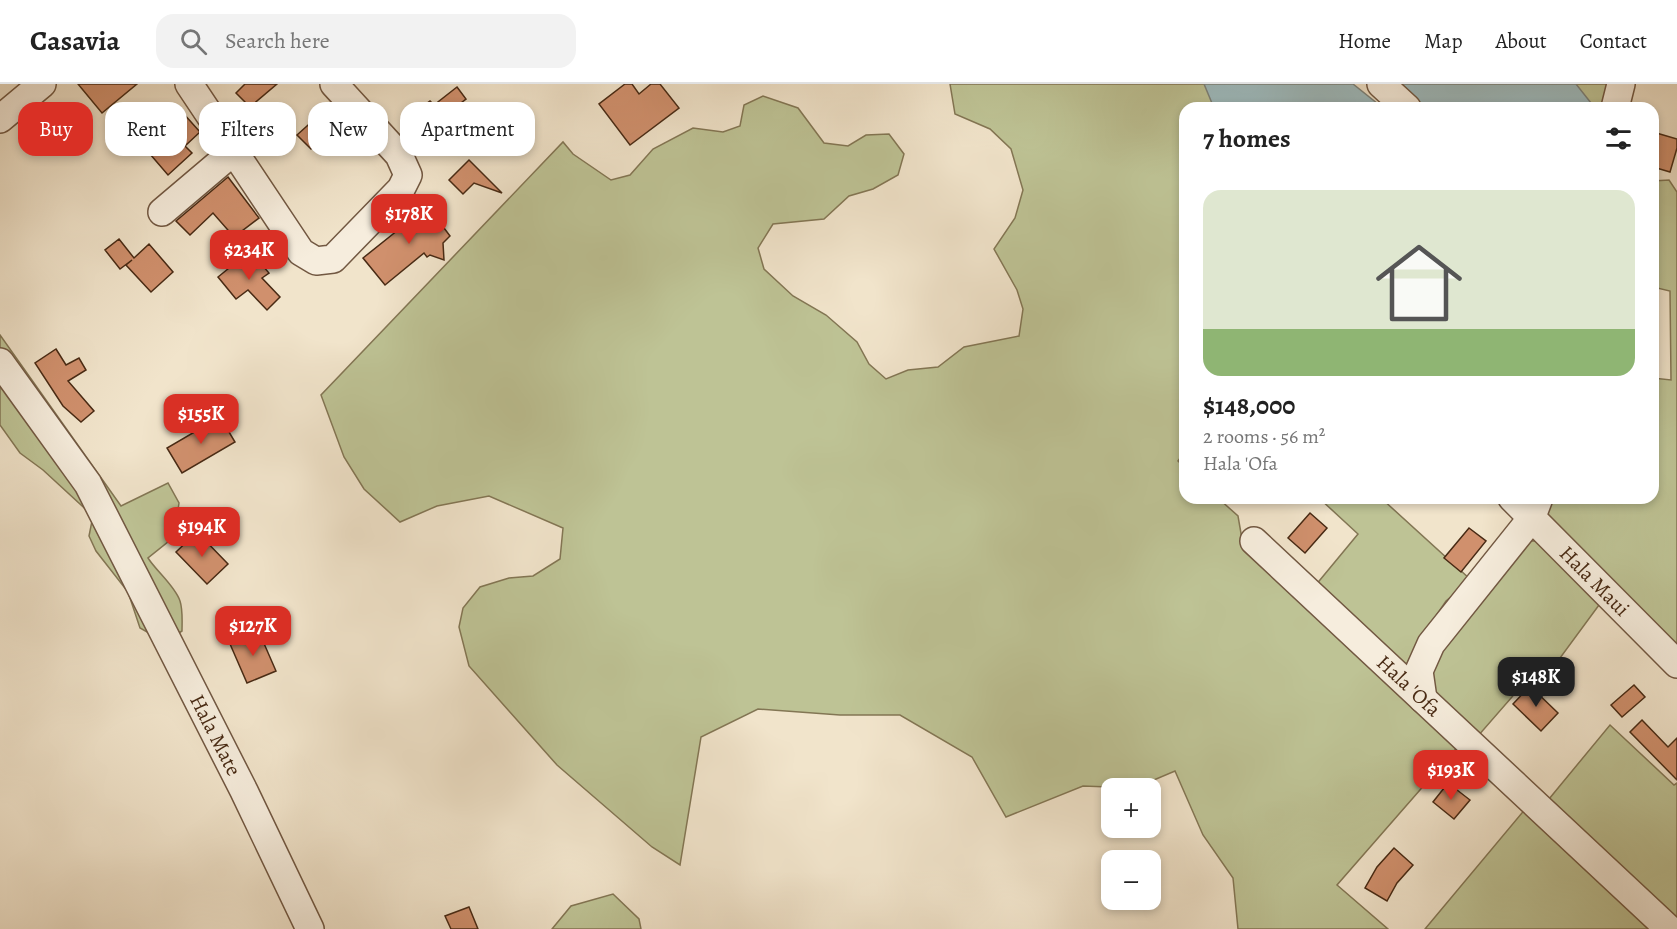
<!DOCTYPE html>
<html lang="en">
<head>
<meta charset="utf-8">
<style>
  :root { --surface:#fff; --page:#f2f2f2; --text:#222; --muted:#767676; --line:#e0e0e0; --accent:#d93025 }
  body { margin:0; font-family:Alegreya,serif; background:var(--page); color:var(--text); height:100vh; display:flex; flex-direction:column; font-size:22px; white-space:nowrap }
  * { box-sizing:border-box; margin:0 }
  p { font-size:20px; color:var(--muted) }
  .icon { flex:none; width:33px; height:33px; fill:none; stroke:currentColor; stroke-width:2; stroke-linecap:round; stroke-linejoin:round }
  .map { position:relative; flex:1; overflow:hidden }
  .sheet { position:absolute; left:1179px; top:18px; width:480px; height:402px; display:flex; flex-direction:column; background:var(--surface); border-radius:18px; box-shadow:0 3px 9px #0003 }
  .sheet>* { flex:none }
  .hud { position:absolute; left:18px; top:18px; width:570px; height:54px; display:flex; gap:12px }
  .buttons { position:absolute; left:1101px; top:694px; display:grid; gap:12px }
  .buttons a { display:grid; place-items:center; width:60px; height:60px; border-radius:12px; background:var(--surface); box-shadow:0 3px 9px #0003; font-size:30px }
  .price { position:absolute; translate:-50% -51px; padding:0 14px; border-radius:12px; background:var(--accent); color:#fff; font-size:20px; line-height:39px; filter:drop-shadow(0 2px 3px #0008) }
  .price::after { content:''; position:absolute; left:50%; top:36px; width:18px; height:14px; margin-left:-9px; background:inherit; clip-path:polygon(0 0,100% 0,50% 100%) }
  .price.current { background:#222; color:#fff }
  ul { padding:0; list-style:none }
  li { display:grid; align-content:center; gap:12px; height:318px; padding:0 24px }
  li+li { border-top:2px solid var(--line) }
  li span { display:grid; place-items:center; height:186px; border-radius:18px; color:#555 }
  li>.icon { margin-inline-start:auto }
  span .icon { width:108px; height:108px; fill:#fffc; stroke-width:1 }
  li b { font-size:26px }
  h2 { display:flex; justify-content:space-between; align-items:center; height:72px; padding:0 24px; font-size:26px }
  .pill { padding:0 21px; border-radius:18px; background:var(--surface); box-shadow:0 3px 9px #0003; font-size:21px; line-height:54px }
  .pill.current { background:var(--accent); color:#fff }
  header { display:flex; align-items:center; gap:36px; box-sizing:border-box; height:84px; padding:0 30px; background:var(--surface); border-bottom:2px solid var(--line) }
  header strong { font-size:28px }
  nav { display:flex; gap:33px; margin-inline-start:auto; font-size:21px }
  .search { width:420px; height:54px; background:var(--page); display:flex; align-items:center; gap:15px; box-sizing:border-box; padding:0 21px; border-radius:18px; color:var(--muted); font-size:22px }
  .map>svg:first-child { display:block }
  .green { fill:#bec395; stroke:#837654; stroke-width:1.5 }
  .water { fill:#9ebcc0; stroke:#7c827b; stroke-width:1.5 }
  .building { fill:#d0906d; stroke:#482a14; stroke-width:1.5 }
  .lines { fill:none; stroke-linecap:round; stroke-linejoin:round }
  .minor-casing { stroke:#725842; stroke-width:30 }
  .minor { stroke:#f6eddd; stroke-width:27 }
  .labels { text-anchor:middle; stroke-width:6; stroke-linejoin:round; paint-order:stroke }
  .street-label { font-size:21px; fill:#482a14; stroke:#f6eddd }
</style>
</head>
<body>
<header>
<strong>Casavia</strong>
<div class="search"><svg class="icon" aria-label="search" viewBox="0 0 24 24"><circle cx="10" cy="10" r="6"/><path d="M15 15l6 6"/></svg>Search here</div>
<nav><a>Home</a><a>Map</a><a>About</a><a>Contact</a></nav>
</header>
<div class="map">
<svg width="1677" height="845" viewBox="0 0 1677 845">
  <rect width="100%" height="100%" fill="#f1e4cb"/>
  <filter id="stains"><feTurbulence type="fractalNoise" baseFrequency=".00333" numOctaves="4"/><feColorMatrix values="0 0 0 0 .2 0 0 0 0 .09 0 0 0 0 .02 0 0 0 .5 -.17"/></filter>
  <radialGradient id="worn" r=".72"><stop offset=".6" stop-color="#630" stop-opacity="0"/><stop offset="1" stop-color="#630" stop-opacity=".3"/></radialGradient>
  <g class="green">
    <polygon points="950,0 1247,0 1259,24 1185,24 1185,367 1178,377 1185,384 1185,414 1218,414 1238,432 1243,461 1461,659 1337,801 1388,845 1238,845 1233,794 1203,751 1175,687 1135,704 1083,702 1006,733 972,673 900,631 840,631 758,625 701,653 680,781 652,763 557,681 469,582 459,543 463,524 480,503 509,494 533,492 560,475 563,444 489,412 437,422 400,438 364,405 344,373 321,311 563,58 573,70 611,96 630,91 653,65 693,44 723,48 740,42 744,21 763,12 798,24 824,59 848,62 866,51 889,50 904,70 898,91 873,105 849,112 824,135 773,140 758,164 764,185 793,212 826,231 857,258 869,280 886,295 908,286 938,283 964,263 1019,252 1023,225 1017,206 994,165 1015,134 1023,106 1011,65 990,45 955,30"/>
    <polygon points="1556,0 1626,0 1615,24 1557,24"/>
    <polygon points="1669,96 1677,108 1677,564 1547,439 1544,414 1653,414 1653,294 1671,296 1670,207 1653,203 1653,97"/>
    <path d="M0,251L121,422L168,399L179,419L174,453L148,474C157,488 175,502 180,517C183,526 182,538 182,547L165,558L140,544L128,508L96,467L89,452L93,432L43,386L20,369L0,341Z"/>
    <polygon points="1319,414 1381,414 1471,496 1446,517 1419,557 1404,585 1315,502 1358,450"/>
    <polygon points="1524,457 1537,457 1599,521 1549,589 1539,582 1478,652 1431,609 1428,587 1439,563"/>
    <polygon points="1610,641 1674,701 1677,699 1677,839 1549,715"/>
    <polygon points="1527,723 1653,845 1425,845"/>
    <polygon points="613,810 639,835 641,845 552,845 571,822"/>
  </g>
  <g class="water">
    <polygon points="1204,0 1353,0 1383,24 1214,24"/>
    <polygon points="1385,0 1576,0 1595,24 1413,24"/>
  </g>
  <g class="building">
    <polygon points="78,0 137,0 102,29"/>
    <polygon points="245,0 277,0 250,23 236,9"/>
    <polygon points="625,0 632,0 639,10 651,0 660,0 679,24 630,61 599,20"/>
    <polygon points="457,3 466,15 431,42 418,26 430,17 434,21"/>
    <polygon points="327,24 340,38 334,43 340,50 324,64 318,62 316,64 314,62 311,65 297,51"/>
    <polygon points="183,29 200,48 185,62 192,69 168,91 144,63"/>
    <polygon points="1653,48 1677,55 1677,64 1670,88 1653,83"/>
    <polygon points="469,76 502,109 474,99 463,110 449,96"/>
    <polygon points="228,93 259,134 234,153 213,129 190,151 176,137"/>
    <polygon points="426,120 450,152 443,159 444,176 430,171 427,173 424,169 385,201 363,174 403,142 400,139"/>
    <polygon points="119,155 134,174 149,160 173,188 151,208 126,181 132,176 120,185 105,166"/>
    <polygon points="250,167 269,189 262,194 280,213 267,226 248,206 236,215 218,193"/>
    <polygon points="56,265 66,281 79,274 86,286 68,297 94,327 81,338 63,322 35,279"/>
    <polygon points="220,333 235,358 182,389 167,364"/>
    <polygon points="1310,429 1327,444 1305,469 1288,454"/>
    <polygon points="1469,444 1486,457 1461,488 1444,474"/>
    <polygon points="197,448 228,480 207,500 176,468"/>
    <polygon points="259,548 276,587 247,599 230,560"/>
    <polygon points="1634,601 1645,613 1622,633 1611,621"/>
    <polygon points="1530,602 1558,629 1541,647 1513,620"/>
    <polygon points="1642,636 1668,663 1677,654 1677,696 1630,648"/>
    <polygon points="1448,699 1470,716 1454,735 1433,718"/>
    <polygon points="1394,764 1413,781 1397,799 1387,817 1365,804 1377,783"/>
    <polygon points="469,823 478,845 451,845 445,832"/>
  </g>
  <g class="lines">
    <defs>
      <g id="minor">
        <polyline points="189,0 301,168 316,177 333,175 401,105 408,91 399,71 334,0"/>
        <polyline points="1381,0 1407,24"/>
        <polyline points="1615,24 1621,0"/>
        <polyline points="0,35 42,0"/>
        <polyline points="162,128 234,67"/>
        <path id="s1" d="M0,278L88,400L244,707L310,845"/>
        <path id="s2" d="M1512,414L1677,580"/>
        <path id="s3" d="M1254,457L1669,845"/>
        <polyline points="1423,615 1419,587 1431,560 1531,435 1539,414"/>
      </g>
    </defs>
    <use href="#minor" class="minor-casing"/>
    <use href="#minor" class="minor"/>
  </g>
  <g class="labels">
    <g class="street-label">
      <text dy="7" stroke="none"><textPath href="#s2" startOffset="117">Hala Maui</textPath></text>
      <text dy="7" stroke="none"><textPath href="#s3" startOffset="212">Hala 'Ofa</textPath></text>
      <text dy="7" stroke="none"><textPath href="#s1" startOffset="432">Hala Mate</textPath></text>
    </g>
  </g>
  <rect width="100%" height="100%" filter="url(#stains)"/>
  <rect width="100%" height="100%" fill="url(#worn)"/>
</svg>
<div class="buttons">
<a>+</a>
<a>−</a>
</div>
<b class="price" style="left:409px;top:161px">$178K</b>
<b class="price" style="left:249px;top:197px">$234K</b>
<b class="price" style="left:201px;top:361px">$155K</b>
<b class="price" style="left:202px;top:474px">$194K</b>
<b class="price" style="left:253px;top:573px">$127K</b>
<b class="price current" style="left:1536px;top:624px">$148K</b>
<b class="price" style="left:1451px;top:717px">$193K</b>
<div class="hud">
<a class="pill current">Buy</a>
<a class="pill">Rent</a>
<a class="pill">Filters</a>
<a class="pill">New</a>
<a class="pill">Apartment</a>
</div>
<section class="sheet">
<h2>7 homes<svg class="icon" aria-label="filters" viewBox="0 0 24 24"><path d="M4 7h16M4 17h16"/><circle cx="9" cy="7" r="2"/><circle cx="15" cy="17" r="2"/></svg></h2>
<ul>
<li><span style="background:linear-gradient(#dfe7d0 75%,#8fb573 0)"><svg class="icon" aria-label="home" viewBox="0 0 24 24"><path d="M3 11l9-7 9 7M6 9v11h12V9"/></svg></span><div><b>$148,000</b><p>2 rooms · 56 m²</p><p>Hala 'Ofa</p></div></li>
</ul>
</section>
</div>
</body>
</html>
